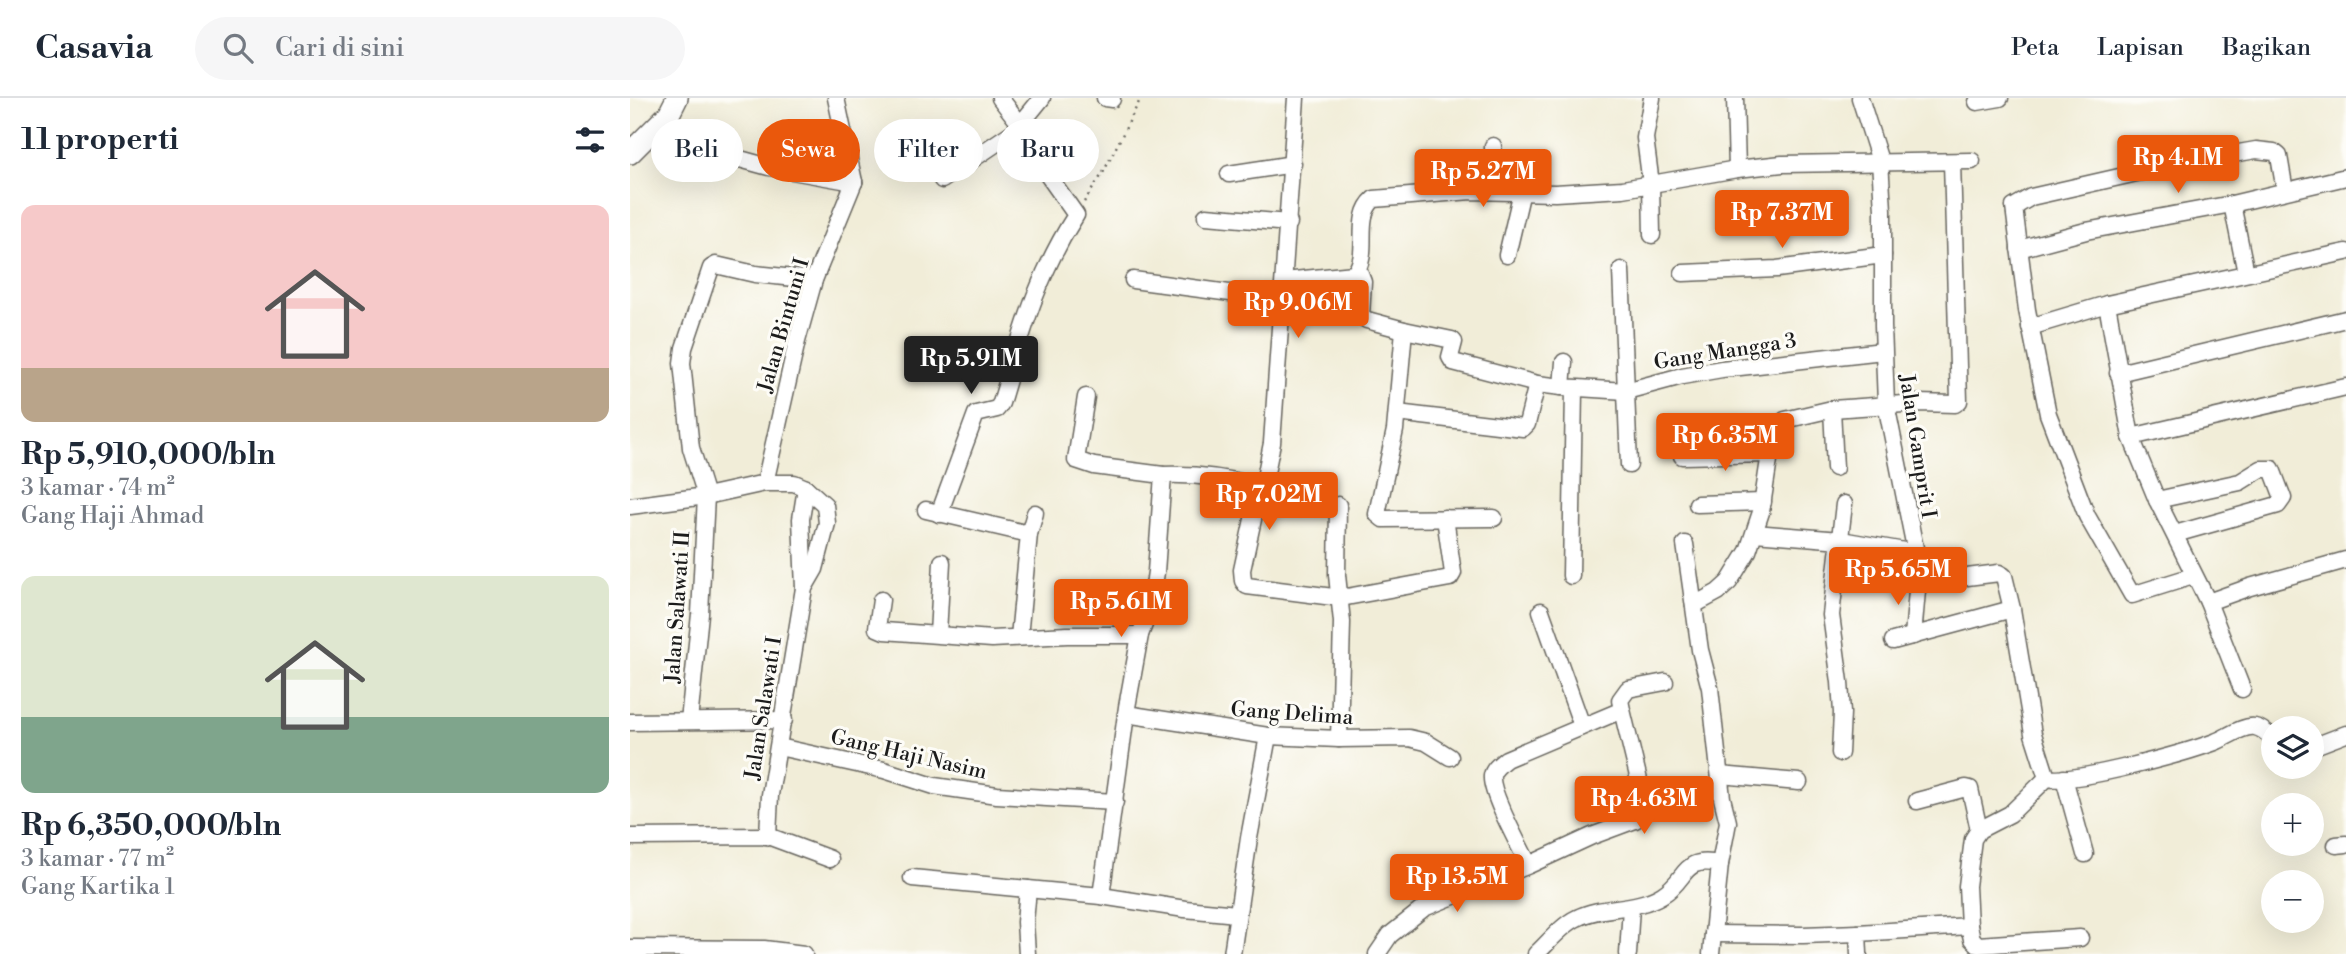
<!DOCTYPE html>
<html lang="id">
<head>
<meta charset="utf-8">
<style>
  :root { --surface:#fff; --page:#f6f6f7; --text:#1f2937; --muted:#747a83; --line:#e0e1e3; --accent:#ea580c }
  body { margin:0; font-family:"Libre Bodoni",serif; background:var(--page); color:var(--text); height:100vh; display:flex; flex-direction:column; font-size:26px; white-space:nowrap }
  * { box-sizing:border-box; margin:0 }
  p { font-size:23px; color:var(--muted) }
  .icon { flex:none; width:38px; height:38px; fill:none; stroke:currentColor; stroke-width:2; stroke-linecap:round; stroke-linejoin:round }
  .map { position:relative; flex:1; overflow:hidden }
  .side { display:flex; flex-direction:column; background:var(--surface); width:630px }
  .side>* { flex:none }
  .top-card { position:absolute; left:21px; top:21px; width:665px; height:63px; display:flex; gap:14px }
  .buttons { position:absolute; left:1631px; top:618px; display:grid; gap:14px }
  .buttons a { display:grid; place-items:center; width:63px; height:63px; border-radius:50%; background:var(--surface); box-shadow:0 7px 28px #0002; font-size:35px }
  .price { position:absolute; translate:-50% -60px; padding:0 16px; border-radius:7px; background:var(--accent); color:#fff; font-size:23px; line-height:46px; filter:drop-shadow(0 2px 4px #0008) }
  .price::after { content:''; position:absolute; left:50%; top:42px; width:21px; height:16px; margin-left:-10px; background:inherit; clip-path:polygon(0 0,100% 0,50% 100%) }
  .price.active { background:#222; color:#fff }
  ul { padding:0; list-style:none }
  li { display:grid; align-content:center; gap:14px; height:371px; padding:0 21px }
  li span { display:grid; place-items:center; height:217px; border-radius:14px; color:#555 }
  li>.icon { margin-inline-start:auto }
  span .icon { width:126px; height:126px; fill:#fffc; stroke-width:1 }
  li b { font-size:30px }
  h2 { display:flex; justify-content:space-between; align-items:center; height:84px; padding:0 21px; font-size:30px }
  .chip { padding:0 24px; border-radius:32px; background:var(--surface); box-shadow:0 7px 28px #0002; font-size:24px; line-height:63px }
  .chip.active { background:var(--accent); color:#fff }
  header { display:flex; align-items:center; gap:42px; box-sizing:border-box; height:98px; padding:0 35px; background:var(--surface); border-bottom:2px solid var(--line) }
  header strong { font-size:33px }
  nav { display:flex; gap:38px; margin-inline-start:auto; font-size:24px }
  .search { width:490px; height:63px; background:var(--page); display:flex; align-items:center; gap:18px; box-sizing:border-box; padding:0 24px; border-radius:38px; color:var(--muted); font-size:26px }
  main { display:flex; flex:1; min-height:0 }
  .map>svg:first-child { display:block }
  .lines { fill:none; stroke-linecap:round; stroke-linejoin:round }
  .street-casing { stroke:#67655e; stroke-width:19 }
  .secondary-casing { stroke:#67655e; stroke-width:24 }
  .path { stroke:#67655e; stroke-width:2.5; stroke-dasharray:2 5; stroke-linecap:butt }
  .street { stroke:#fff; stroke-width:16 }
  .secondary { stroke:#fff; stroke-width:21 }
  .labels { text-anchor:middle; stroke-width:6; stroke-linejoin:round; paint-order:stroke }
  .street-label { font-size:21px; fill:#1c1c1c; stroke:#fdfcf7 }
</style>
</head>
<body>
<header>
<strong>Casavia</strong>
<div class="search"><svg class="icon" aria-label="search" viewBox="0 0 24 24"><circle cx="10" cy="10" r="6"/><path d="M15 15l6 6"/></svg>Cari di sini</div>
<nav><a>Peta</a><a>Lapisan</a><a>Bagikan</a></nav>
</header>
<main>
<section class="side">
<h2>11 properti<svg class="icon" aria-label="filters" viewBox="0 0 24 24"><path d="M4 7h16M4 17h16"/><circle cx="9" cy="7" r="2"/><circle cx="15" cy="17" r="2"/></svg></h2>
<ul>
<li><span style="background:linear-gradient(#f6c9c9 75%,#b9a48a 0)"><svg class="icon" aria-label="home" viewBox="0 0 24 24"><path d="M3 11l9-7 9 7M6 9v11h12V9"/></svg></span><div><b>Rp 5,910,000/bln</b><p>3 kamar · 74 m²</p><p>Gang Haji Ahmad</p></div></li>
<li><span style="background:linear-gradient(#dfe7d0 65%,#7fa58c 0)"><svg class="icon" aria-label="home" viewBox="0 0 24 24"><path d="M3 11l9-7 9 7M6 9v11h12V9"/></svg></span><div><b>Rp 6,350,000/bln</b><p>3 kamar · 77 m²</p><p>Gang Kartika 1</p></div></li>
</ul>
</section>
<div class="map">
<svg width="1716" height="856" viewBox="0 0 1716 856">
  <rect width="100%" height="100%" fill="#fdfcf7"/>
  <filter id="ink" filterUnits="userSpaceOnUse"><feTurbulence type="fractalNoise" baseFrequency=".0143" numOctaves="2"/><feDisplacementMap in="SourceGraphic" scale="14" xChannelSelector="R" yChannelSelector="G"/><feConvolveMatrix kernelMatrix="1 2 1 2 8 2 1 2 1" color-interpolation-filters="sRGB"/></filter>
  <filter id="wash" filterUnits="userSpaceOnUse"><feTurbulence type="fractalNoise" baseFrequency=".00686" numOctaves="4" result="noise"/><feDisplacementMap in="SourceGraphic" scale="28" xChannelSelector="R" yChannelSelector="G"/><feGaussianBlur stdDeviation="1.57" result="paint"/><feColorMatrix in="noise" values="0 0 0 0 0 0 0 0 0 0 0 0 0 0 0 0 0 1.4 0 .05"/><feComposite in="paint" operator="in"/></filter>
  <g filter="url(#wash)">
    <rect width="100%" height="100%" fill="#f1edd8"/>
  </g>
  <g filter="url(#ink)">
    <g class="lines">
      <defs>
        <g id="street">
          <polyline points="206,0 224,84"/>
          <polyline points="370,0 390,26"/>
          <polyline points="475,0 482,1"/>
          <polyline points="1022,0 1015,40 1021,86 1022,137"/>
          <polyline points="1105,0 1107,71"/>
          <polyline points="1230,0 1250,63 1253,112 1253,228 1256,306 1289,470 1283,538"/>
          <polyline points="1347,4 1370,0"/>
          <polyline points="23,31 99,58 139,69 224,84"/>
          <polyline points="599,76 663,66"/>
          <polyline points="312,82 386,32 412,0"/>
          <polyline points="863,93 863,48"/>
          <polyline points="1602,106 1616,175"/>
          <polyline points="576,118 659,125"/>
          <polyline points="1389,151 1456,133 1602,106 1716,79"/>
          <polyline points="877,157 892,93"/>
          <polyline points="728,171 733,184 731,218 737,222 774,232 765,332 747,416 753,421 864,420"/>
          <polyline points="991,172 999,367"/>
          <polyline points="1053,175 1147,171 1253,157"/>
          <polyline points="503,182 652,202"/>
          <path d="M654,183L724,176C742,155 722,120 744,101L841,93L925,95L993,91L1107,71L1152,66L1342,63"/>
          <polyline points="1477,206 1716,154"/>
          <polyline points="1400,229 1477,206 1501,339 1527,402 1578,504 1612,591"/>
          <polyline points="774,232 822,242 824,244 820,259 823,264 907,286 932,289"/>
          <polyline points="934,264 932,289 996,293 1052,278 1092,271 1253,253"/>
          <polyline points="1488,275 1716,221"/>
          <polyline points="456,299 446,362 464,368 533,377"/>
          <polyline points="1202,311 1205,370"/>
          <polyline points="767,315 893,330 897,326 907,286"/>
          <polyline points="1501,339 1716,289"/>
          <polyline points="1052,358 1139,356"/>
          <polyline points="135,385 167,243 184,182 224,84"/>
          <polyline points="630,389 612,472 613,483 617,488 711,500 820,480 823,475 815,420"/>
          <polyline points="1527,402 1610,384 1631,371 1642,371 1653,400 1648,407 1545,436"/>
          <polyline points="1067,406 1133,404"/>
          <polyline points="708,407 707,477 712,524 709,641"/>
          <polyline points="0,408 76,398 135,385 164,385 176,390 195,407 197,425 185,471 174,490 140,697 138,738"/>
          <polyline points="296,412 399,436 389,539"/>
          <path d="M309,416L346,316L367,311L371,305C392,235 406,179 446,117L386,32"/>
          <polyline points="1125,435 1211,442 1286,455"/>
          <polyline points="399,436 405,415"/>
          <polyline points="1055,446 1070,552 1080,590 1092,700 1098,724 1090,766 1081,856"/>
          <polyline points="941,478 944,291"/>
          <polyline points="1563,478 1502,497 1457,418 1418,316 1397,212 1384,109 1401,99 1551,65 1626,52 1644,54 1649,58 1655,93"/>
          <polyline points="1289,485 1369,475 1374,478 1382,511 1403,636 1417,680"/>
          <polyline points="174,490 171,421 176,390"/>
          <polyline points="251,502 247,530 254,533 362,541 437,537 510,537"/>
          <polyline points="1578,504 1620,489 1716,462"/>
          <polyline points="1064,507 1088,494 1099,484 1118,453 1131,414 1143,336 1155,322 1202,311 1288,305 1325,306 1329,303 1322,64"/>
          <polyline points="911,513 952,628"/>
          <polyline points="308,536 312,464"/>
          <polyline points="1263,543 1382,511"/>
          <polyline points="992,612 990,602 998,591 1035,584"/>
          <polyline points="496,616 638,638 709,641 779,640 796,644 820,659"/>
          <polyline points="59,623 70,516 76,398 61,350 52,265 54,250 81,170 86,167 125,176 184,182"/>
          <polyline points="0,624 154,622"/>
          <polyline points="149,649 254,672 304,688 367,697 485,704"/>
          <polyline points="1682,649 1716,636"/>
          <polyline points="1210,655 1212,615 1210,584 1201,517 1214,406"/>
          <polyline points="1090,677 1169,684"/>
          <polyline points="1434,680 1455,756"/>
          <polyline points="1287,703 1336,690 1340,691 1349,732"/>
          <polyline points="0,739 138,738 200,761"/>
          <polyline points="1706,747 1716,746"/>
          <path d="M282,780L471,798L497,609L510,537L521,508L526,474L533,377C566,376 598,380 630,389L635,380L642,345L666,0"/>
          <polyline points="471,798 555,811 607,816"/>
          <polyline points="1339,828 1342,841 1348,847 1450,840"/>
          <polyline points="1083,836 1173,837 1228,835"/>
          <polyline points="0,850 134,851 174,856"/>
          <polyline points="397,856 395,824 398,791"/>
          <polyline points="602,856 619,740 638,638"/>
          <path d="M747,856L760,837L794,810L899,767L962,738L1005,722L1013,716L1015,707L992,612L876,661C870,666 863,671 862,678C860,695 890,749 899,767"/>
          <path d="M906,856C919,844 932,827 947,820C972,807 1006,813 1032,797C1059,781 1050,758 1090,766"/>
          <polyline points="998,856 1001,809"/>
          <path d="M1229,856L1228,835L1339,828L1337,788L1343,741L1349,732L1380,716L1417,680C1444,686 1555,655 1585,644C1596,640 1613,627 1625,629C1631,630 1639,637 1643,641"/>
        </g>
        <polyline id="secondary" points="0,55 39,16 47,0"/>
      </defs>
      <use href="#street" class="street-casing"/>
      <use href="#secondary" class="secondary-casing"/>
      <polyline class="path" points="454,104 473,75 511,0"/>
      <use href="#street" class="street"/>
      <use href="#secondary" class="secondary"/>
    </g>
  </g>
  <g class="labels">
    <g class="street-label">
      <text transform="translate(153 227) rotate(-74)" y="7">Jalan Bintuni I</text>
      <text transform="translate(1095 253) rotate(-9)" y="7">Gang Mangga 3</text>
      <text transform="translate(1288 348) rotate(81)" y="7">Jalan Gamprit I</text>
      <text transform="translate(47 509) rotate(-86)" y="7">Jalan Salawati II</text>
      <text transform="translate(133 610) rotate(-81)" y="7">Jalan Salawati I</text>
      <text transform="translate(662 615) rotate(4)" y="7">Gang Delima</text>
      <text transform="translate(279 656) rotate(13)" y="7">Gang Haji Nasim</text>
    </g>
  </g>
</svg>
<div class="buttons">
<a><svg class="icon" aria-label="layers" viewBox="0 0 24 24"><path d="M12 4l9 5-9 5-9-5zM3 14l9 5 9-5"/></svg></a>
<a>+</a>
<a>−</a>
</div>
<b class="price" style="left:1548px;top:97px">Rp 4.1M</b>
<b class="price" style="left:853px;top:111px">Rp 5.27M</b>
<b class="price" style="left:1152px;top:152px">Rp 7.37M</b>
<b class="price" style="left:668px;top:242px">Rp 9.06M</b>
<b class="price active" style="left:341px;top:298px">Rp 5.91M</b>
<b class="price" style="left:1095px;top:375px">Rp 6.35M</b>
<b class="price" style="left:639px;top:434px">Rp 7.02M</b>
<b class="price" style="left:1268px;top:509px">Rp 5.65M</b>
<b class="price" style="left:491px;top:541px">Rp 5.61M</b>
<b class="price" style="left:1014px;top:738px">Rp 4.63M</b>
<b class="price" style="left:827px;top:816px">Rp 13.5M</b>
<div class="top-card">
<a class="chip">Beli</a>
<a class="chip active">Sewa</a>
<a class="chip">Filter</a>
<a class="chip">Baru</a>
</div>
</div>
</main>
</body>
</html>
